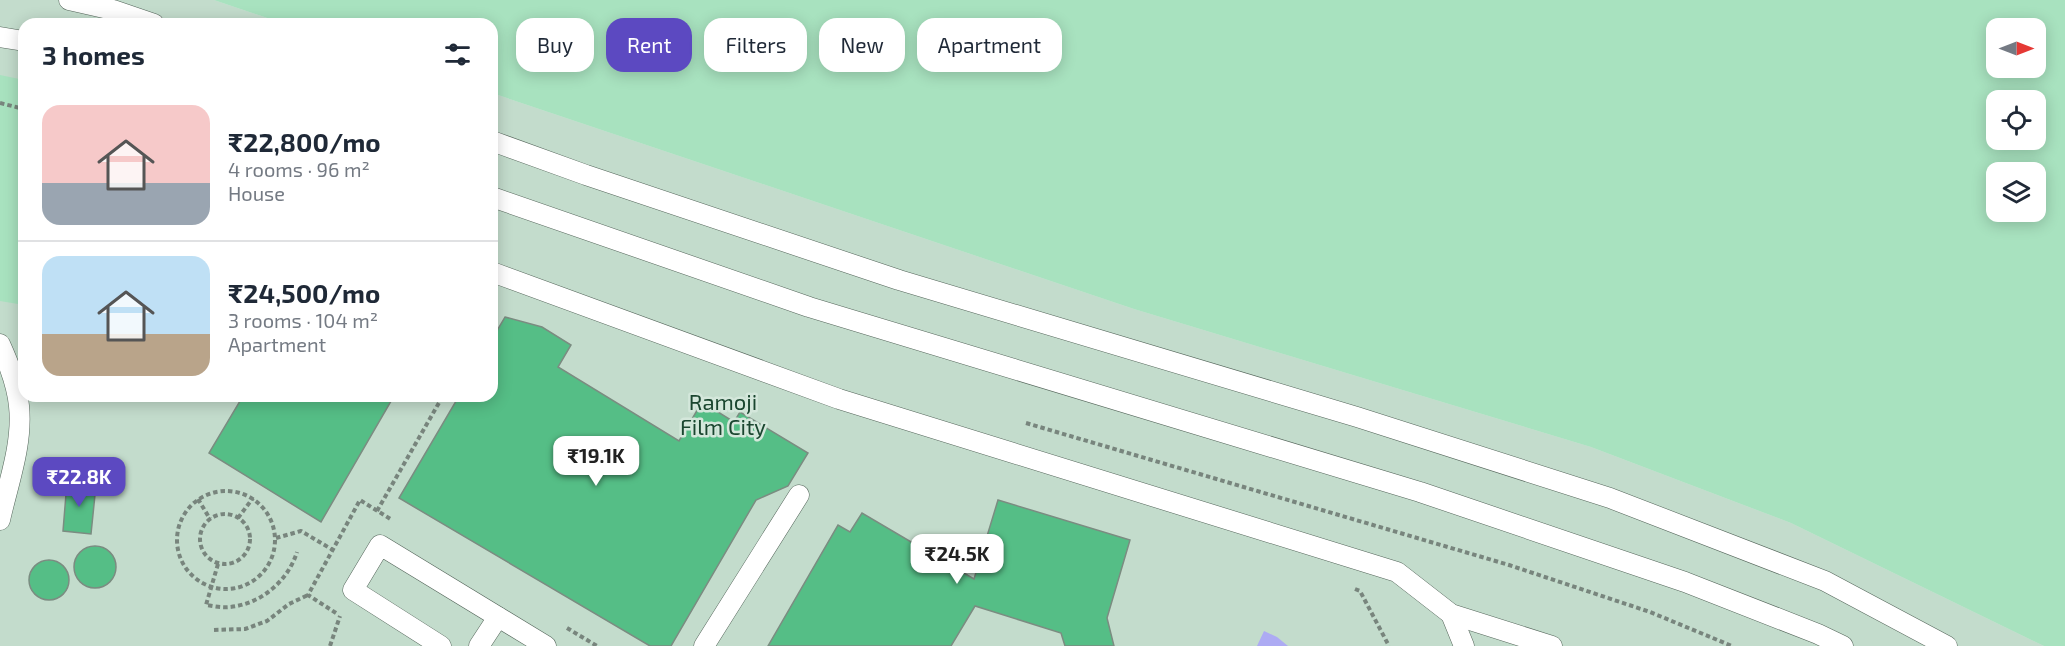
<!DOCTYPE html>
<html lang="en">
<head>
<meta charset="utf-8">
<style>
  :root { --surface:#fff; --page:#f6f6f7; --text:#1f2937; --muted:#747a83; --line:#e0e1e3; --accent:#5c49c1 }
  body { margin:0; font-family:"Exo 2",sans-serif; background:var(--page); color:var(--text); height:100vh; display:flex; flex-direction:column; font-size:22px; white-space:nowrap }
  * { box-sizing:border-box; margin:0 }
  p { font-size:20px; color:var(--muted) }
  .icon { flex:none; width:33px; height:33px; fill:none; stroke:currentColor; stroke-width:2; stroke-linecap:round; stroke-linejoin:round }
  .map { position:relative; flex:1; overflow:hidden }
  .side { position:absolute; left:18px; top:18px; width:480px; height:384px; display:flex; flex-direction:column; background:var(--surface); border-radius:18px; box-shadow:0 3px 15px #0003 }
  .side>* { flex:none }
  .banner { position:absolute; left:516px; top:18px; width:570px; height:54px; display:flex; gap:12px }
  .needle { width:39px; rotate:90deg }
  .tools { position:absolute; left:1986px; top:18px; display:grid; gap:12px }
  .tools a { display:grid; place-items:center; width:60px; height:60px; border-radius:12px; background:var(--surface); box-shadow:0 3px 15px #0003; font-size:30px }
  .price { position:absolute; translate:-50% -51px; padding:0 14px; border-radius:12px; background:#fff; color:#222; font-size:20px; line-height:39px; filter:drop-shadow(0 2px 3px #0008) }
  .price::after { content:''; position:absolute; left:50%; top:36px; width:18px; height:14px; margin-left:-9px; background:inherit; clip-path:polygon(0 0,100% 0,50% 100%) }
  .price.active { background:var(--accent); color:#fff }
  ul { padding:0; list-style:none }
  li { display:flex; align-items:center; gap:18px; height:150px; padding:0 24px }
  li+li { border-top:2px solid var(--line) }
  li span { display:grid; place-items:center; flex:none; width:168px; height:120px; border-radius:18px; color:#555 }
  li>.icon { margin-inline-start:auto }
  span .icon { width:72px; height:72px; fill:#fffc; stroke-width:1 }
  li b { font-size:26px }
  h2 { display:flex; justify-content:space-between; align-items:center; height:72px; padding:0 24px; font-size:26px }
  .tag { padding:0 21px; border-radius:18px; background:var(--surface); box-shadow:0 3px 15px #0003; font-size:21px; line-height:54px }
  .tag.active { background:var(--accent); color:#fff }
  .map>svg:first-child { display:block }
  .built { fill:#c3dccc }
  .green { fill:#a8e2bf; fill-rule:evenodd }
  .water { fill:#adabf3 }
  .building { fill:#55be86; stroke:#7b8c81; stroke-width:1.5 }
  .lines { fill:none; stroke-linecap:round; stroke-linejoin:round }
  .service-casing { stroke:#55665b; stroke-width:21 }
  .path { stroke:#78857d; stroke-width:4; stroke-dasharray:4.5 3; stroke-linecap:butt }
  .service { stroke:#fff; stroke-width:20 }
  .labels { text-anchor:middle; stroke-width:5; stroke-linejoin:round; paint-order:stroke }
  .park-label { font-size:22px; fill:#1a462f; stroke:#d4e7db }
</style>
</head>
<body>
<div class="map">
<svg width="2065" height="646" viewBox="0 0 2065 646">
  <rect width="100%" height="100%" fill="#d4e7db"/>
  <polygon class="built" points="0,0 214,0 285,24 24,24 24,396 492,396 492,93 1134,309 1591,447 1791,523 2044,646 0,646"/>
  <g class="green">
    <path d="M214,0H2065V646H2044L1791,523L1591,447L1134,309L492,93V24H285ZM1996,28H2036V68H1996ZM1996,100H2036V140H1996ZM1996,172H2036V212H1996Z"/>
    <polygon points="0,75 24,80 24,305 0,301"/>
  </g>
  <polygon class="water" points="1264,631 1277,637 1288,646 1257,646"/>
  <g class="building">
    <polygon points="505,317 542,327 571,345 558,367 679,441 702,402 734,422 740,412 808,453 788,486 756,500 671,646 650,646 399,498 459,396 492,396 492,339"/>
    <polygon points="243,396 394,396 321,522 209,453"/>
    <polygon points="67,482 96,485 91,534 63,531"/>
    <polygon points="998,500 1130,540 1107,618 1114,646 1065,646 1061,633 975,606 951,646 768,646 838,525 850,532 862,513 974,579"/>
    <circle cx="95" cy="567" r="21"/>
    <circle cx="49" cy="580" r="20"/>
  </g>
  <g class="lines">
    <defs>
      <g id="service">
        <polyline points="69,0 113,10 154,24"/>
        <polyline points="0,37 24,41"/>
        <polyline points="492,141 586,175 899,280 1357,417 1610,498 1825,581 1947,646"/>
        <polyline points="492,197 809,307 1420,492 1685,582 1818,634 1843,646"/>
        <polyline points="492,272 839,399 1397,572 1451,614 1552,646"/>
        <path d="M0,344C9,364 17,384 19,406C23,444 8,484 0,520"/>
        <polyline points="1451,614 1464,646"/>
        <polyline points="441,646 353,590 380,545 546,646"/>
        <polyline points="479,646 498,617"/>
        <polyline points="704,646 799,495"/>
      </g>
    </defs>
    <use href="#service" class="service-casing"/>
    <g class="path">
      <polyline points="0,103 24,109"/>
      <polyline points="1026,423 1509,565 1650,612 1732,646"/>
      <circle cx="226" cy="540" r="49"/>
      <polyline points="198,499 210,519"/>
      <polyline points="377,511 440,401"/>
      <circle cx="225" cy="539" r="25"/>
      <polyline points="238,518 253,498"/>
      <polyline points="276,538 301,531 333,550"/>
      <path d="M218,564L206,605C213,606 222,608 230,607C261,604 288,581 297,552"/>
      <polyline points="1355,589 1360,591 1389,646"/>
      <polyline points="336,613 308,595 360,500 392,520"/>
      <polyline points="567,628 597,646"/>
      <polyline points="214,630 245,629 267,621 289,604 308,595"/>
      <polyline points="330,646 340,616"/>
    </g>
    <use href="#service" class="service"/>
  </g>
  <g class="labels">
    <g class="park-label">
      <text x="723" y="410">Ramoji<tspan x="723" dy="25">Film City</tspan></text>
    </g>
  </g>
</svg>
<div class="tools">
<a><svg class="needle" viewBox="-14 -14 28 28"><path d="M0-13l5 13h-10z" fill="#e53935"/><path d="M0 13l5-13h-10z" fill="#747a83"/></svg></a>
<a><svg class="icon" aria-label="locate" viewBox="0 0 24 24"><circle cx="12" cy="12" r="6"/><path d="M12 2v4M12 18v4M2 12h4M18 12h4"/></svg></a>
<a><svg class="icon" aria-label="layers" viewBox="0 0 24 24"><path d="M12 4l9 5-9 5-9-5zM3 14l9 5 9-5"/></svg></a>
</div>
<b class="price" style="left:596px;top:487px">₹19.1K</b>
<b class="price active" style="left:79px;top:508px">₹22.8K</b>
<b class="price" style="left:957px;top:585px">₹24.5K</b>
<div class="banner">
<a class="tag">Buy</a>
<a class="tag active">Rent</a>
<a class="tag">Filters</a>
<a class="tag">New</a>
<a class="tag">Apartment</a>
</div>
<section class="side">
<h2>3 homes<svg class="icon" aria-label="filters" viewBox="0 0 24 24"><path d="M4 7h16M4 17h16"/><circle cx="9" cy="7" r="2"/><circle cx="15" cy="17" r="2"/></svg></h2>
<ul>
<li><span style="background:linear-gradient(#f6c9c9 65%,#9aa5b1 0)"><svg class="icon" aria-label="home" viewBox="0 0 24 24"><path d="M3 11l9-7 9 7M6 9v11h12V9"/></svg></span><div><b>₹22,800/mo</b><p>4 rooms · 96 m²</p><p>House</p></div></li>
<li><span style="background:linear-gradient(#bfe0f5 65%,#b9a48a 0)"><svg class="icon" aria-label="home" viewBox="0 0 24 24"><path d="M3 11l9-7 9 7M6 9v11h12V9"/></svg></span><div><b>₹24,500/mo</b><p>3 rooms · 104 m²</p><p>Apartment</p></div></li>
</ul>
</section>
</div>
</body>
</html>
